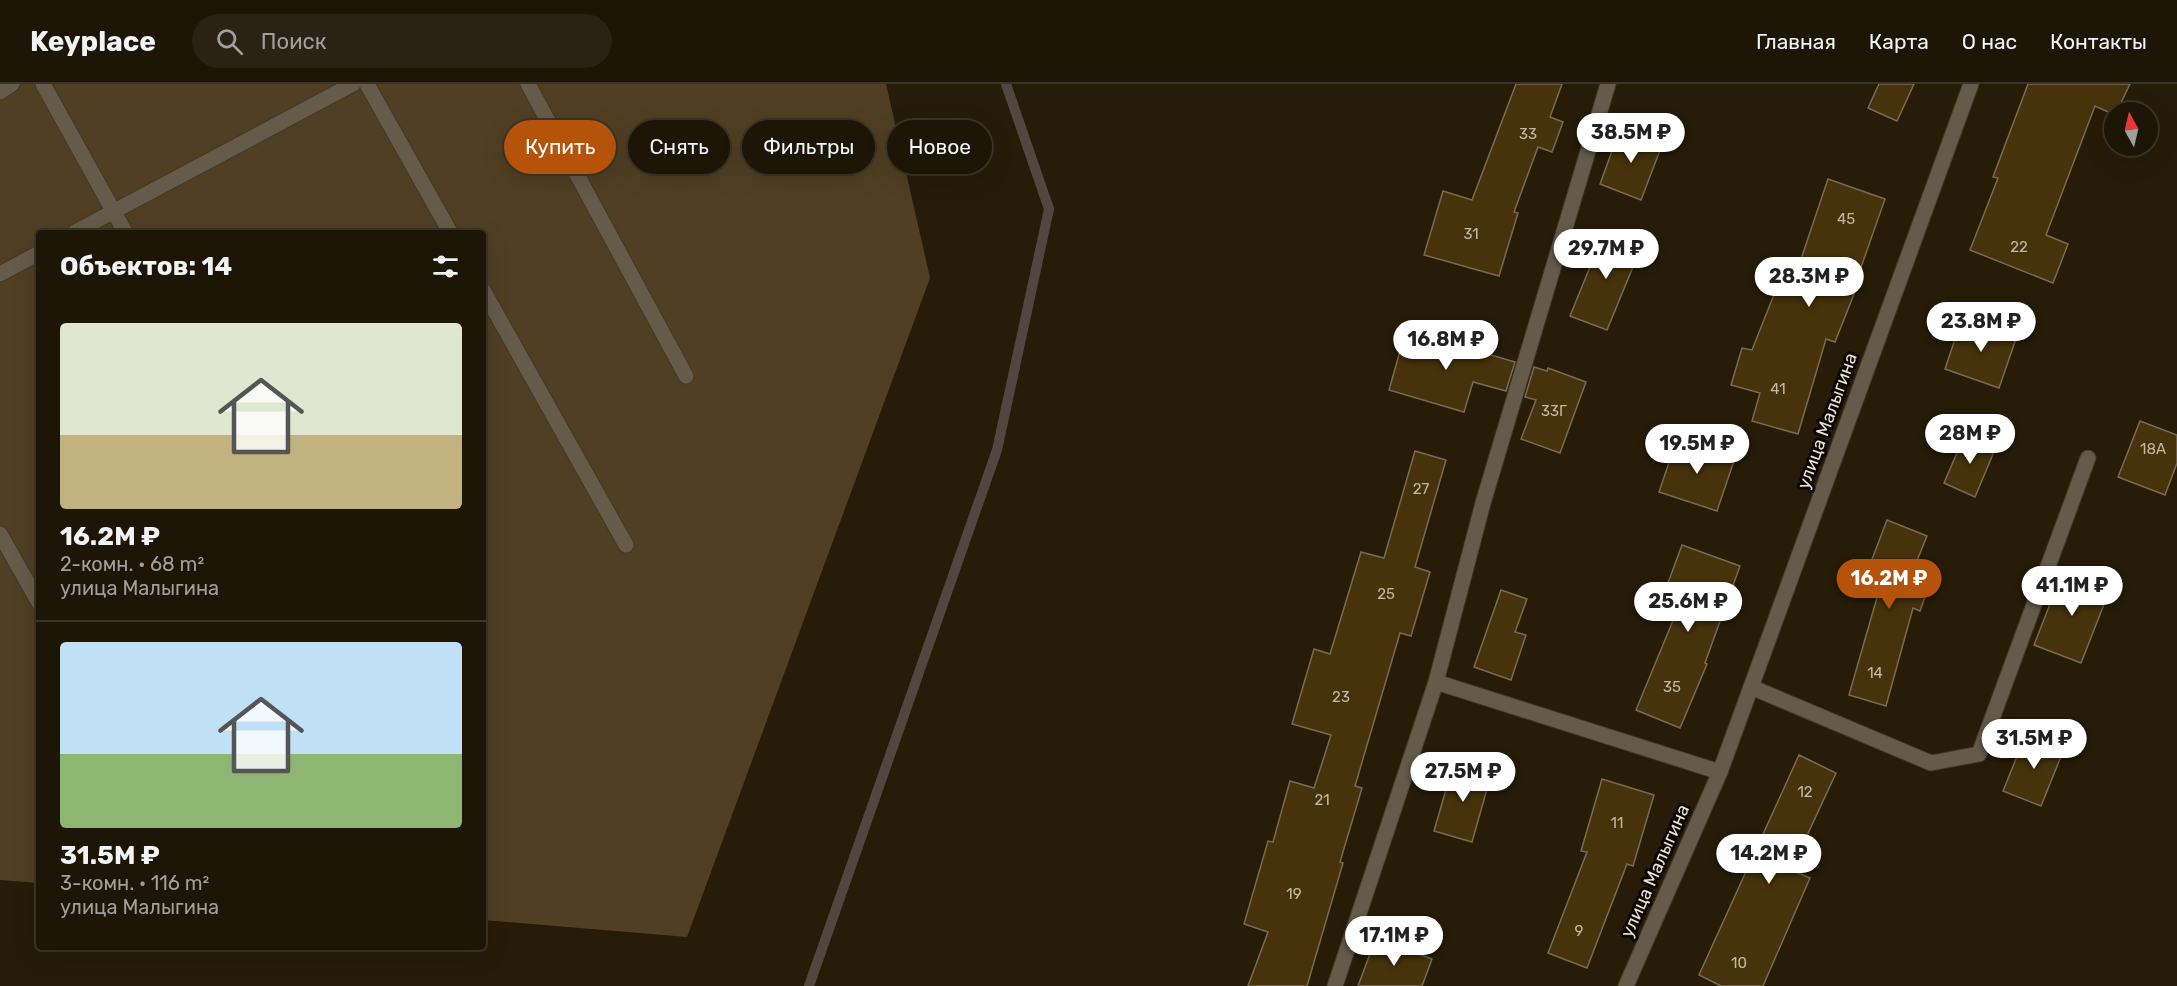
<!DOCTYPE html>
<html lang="ru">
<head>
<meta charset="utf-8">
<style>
  :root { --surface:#1d1506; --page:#2a2214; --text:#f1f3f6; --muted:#a09f9b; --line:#3b3428; --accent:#b45309 }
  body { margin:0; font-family:Rubik,sans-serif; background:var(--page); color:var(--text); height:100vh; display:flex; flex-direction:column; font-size:22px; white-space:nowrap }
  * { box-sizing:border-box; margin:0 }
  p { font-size:20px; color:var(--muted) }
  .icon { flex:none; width:33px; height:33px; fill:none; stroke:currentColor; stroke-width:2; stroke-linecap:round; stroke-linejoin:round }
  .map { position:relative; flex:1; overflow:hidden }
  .side { position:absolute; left:36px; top:146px; width:450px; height:720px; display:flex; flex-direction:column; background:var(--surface); border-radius:6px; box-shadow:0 6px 24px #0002,0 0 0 2px var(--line) }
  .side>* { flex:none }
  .banner { position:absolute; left:504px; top:36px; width:570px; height:54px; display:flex; gap:12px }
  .needle { width:39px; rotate:352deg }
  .controls { position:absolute; left:2104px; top:18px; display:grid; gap:12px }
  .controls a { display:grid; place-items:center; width:54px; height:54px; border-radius:50%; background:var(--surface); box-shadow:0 6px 24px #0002,0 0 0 2px var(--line); font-size:30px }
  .price { position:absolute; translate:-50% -51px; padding:0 14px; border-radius:21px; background:#fff; color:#222; font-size:20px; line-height:39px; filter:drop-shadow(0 2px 3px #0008) }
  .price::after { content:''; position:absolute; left:50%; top:36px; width:18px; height:14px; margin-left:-9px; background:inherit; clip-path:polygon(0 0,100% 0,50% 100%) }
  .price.on { background:var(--accent); color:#fff }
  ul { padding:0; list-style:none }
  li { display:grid; align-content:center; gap:12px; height:318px; padding:0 24px }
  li+li { border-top:2px solid var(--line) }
  li span { display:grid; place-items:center; height:186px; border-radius:6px; color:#555 }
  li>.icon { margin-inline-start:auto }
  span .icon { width:108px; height:108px; fill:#fffc; stroke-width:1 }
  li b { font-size:26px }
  h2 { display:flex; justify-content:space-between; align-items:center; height:72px; padding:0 24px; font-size:26px }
  .pill { padding:0 21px; border-radius:27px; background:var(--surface); box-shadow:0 6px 24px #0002,0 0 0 2px var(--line); font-size:21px; line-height:54px }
  .pill.on { background:var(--accent); color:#fff }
  header { display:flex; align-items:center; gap:36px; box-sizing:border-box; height:84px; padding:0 30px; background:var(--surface); border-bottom:2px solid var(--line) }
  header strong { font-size:28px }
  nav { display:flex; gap:33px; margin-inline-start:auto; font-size:21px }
  .search { width:420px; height:54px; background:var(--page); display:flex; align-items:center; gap:15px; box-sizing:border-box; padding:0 21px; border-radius:33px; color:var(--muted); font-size:22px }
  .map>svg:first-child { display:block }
  .green { fill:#503f23 }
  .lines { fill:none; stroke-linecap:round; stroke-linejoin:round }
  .stream { stroke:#524740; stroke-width:10 }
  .building { fill:#47330b; stroke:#786a55; stroke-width:1.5 }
  .lane-casing { stroke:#423825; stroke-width:17 }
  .street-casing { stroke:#423825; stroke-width:17 }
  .lane { stroke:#655b4b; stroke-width:15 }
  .street { stroke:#655b4b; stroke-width:15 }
  .labels { text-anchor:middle; stroke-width:6; stroke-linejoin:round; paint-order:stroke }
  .number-label { font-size:15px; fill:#c2b7a4 }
  .street-label { font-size:18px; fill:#ebe3d7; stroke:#0c0702 }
</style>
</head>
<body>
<header>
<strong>Keyplace</strong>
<div class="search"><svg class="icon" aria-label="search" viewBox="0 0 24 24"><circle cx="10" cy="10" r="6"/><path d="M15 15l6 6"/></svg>Поиск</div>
<nav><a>Главная</a><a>Карта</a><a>О нас</a><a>Контакты</a></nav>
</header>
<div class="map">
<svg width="2177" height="902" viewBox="0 0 2177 902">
  <rect width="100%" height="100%" fill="#271c08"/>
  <polygon class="green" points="0,0 886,0 930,194 687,853 483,836 483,148 39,148 39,799 0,796"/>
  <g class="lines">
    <polyline class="stream" points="809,902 997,366 1049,125 1006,0"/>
  </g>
  <g class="building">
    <polygon points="1516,0 1562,0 1550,33 1563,38 1552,68 1538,63 1514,128 1518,129 1499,192 1424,171 1443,107 1472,116"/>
    <polygon points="1879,0 1914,0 1897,37 1868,24"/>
    <polygon points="2028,0 2130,0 2115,31 2095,22 2046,151 2068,160 2053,199 1970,166 1998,94 1993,93"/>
    <polygon points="1620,45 1662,61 1641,116 1600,100"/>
    <polygon points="1828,95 1885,115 1852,209 1854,210 1835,258 1826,255 1798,350 1752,337 1760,309 1731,301 1742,264 1752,266 1785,183 1797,187"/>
    <polygon points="1605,146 1642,161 1607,246 1570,232"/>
    <polygon points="1962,234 2017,252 1999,304 1945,285"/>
    <polygon points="1406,246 1515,278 1506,307 1473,298 1464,328 1389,306"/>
    <polygon points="1534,283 1547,287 1548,284 1586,298 1560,369 1521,355 1536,316 1525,313"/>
    <polygon points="2140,337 2177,351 2177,379 2165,411 2118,393"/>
    <polygon points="1965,350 1996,363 1975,413 1944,399"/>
    <polygon points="1677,355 1735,374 1717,427 1659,408"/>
    <polygon points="1415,367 1446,376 1415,483 1430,488 1411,552 1400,549 1355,702 1362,704 1340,778 1343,779 1307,902 1248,902 1268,848 1244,840 1268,757 1273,758 1290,697 1314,704 1331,651 1292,640 1314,565 1330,570 1361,468 1384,474"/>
    <polygon points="1887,436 1927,452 1910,494 1929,502 1920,527 1913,524 1886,622 1849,611 1878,510 1861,504"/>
    <polygon points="1682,461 1740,482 1705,579 1707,580 1680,644 1636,626 1679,522 1662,515"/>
    <polygon points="2063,487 2110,505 2081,579 2034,561"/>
    <polygon points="1501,506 1527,515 1515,548 1526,551 1511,596 1474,583"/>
    <polygon points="2026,650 2064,665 2041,722 2003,707"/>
    <polygon points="1799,671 1836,689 1791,786 1810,794 1763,902 1721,902 1699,891"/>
    <polygon points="1453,681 1491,691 1472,758 1434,747"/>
    <polygon points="1602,695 1654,711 1633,782 1627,780 1587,884 1548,869 1587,768 1581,767"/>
    <polygon points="1376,854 1432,875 1422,902 1358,902"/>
  </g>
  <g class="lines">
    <defs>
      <g id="lane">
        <polyline points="43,0 125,148"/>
        <polyline points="367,0 450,148"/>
        <polyline points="528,0 686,292"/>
        <polyline points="0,8 12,0"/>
        <polyline points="75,148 353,0"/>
        <polyline points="0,190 39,169"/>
        <polyline points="483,206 626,461"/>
        <polyline points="0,450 39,519"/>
        <polyline points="1751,603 1931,679 1979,670 2088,374"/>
      </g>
      <g id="street">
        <polyline points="1436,598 1720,688"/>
        <polyline points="1335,902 1436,598 1483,419 1608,0"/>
        <polyline points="1626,902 1720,688 1971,0"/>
      </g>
    </defs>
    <use href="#lane" class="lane-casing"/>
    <use href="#street" class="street-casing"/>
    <use href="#lane" class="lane"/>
    <use href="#street" class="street"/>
  </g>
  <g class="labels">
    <g class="number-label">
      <text x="1528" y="55">33</text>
      <text x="1846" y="140">45</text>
      <text x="1471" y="155">31</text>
      <text x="2019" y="168">22</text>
      <text x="1778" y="310">41</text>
      <text x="1554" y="332">33Г</text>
      <text x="2153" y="370">18А</text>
      <text x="1421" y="410">27</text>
      <text x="1386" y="515">25</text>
      <text x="1875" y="594">14</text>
      <text x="1672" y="608">35</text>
      <text x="1341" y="618">23</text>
      <text x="1805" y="713">12</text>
      <text x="1322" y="721">21</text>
      <text x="1617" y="744">11</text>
      <text x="1294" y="815">19</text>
      <text x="1579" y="852">9</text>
      <text x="1739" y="884">10</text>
    </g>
    <g class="street-label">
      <text transform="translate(1827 337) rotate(-70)" y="6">улица Малыгина</text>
      <text transform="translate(1655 787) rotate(-66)" y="6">улица Малыгина</text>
    </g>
  </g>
</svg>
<div class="controls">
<a><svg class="needle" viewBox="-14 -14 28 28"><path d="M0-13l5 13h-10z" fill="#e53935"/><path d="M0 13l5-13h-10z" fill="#a09f9b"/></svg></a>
</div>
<b class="price" style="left:1631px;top:80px">38.5M ₽</b>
<b class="price" style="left:1606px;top:196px">29.7M ₽</b>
<b class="price" style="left:1809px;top:224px">28.3M ₽</b>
<b class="price" style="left:1981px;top:269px">23.8M ₽</b>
<b class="price" style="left:1446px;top:287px">16.8M ₽</b>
<b class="price" style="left:1970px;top:381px">28M ₽</b>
<b class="price" style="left:1697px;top:391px">19.5M ₽</b>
<b class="price on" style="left:1889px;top:526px">16.2M ₽</b>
<b class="price" style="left:2072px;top:533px">41.1M ₽</b>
<b class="price" style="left:1688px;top:549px">25.6M ₽</b>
<b class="price" style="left:2034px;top:686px">31.5M ₽</b>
<b class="price" style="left:1463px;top:719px">27.5M ₽</b>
<b class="price" style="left:1769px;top:801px">14.2M ₽</b>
<b class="price" style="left:1394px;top:883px">17.1M ₽</b>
<div class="banner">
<a class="pill on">Купить</a>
<a class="pill">Снять</a>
<a class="pill">Фильтры</a>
<a class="pill">Новое</a>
</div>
<section class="side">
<h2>Объектов: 14<svg class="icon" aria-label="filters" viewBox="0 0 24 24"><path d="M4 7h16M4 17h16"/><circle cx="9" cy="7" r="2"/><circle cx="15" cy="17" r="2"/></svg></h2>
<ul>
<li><span style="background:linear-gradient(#dfe7d0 60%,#c2b280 0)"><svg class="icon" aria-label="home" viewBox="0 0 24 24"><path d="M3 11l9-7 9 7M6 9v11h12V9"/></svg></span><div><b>16.2M ₽</b><p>2-комн. · 68 m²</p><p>улица Малыгина</p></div></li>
<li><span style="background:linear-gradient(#bfe0f5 60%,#8fb573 0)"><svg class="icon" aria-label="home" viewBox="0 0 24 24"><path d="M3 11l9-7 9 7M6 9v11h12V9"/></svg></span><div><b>31.5M ₽</b><p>3-комн. · 116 m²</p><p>улица Малыгина</p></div></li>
</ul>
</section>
</div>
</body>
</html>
